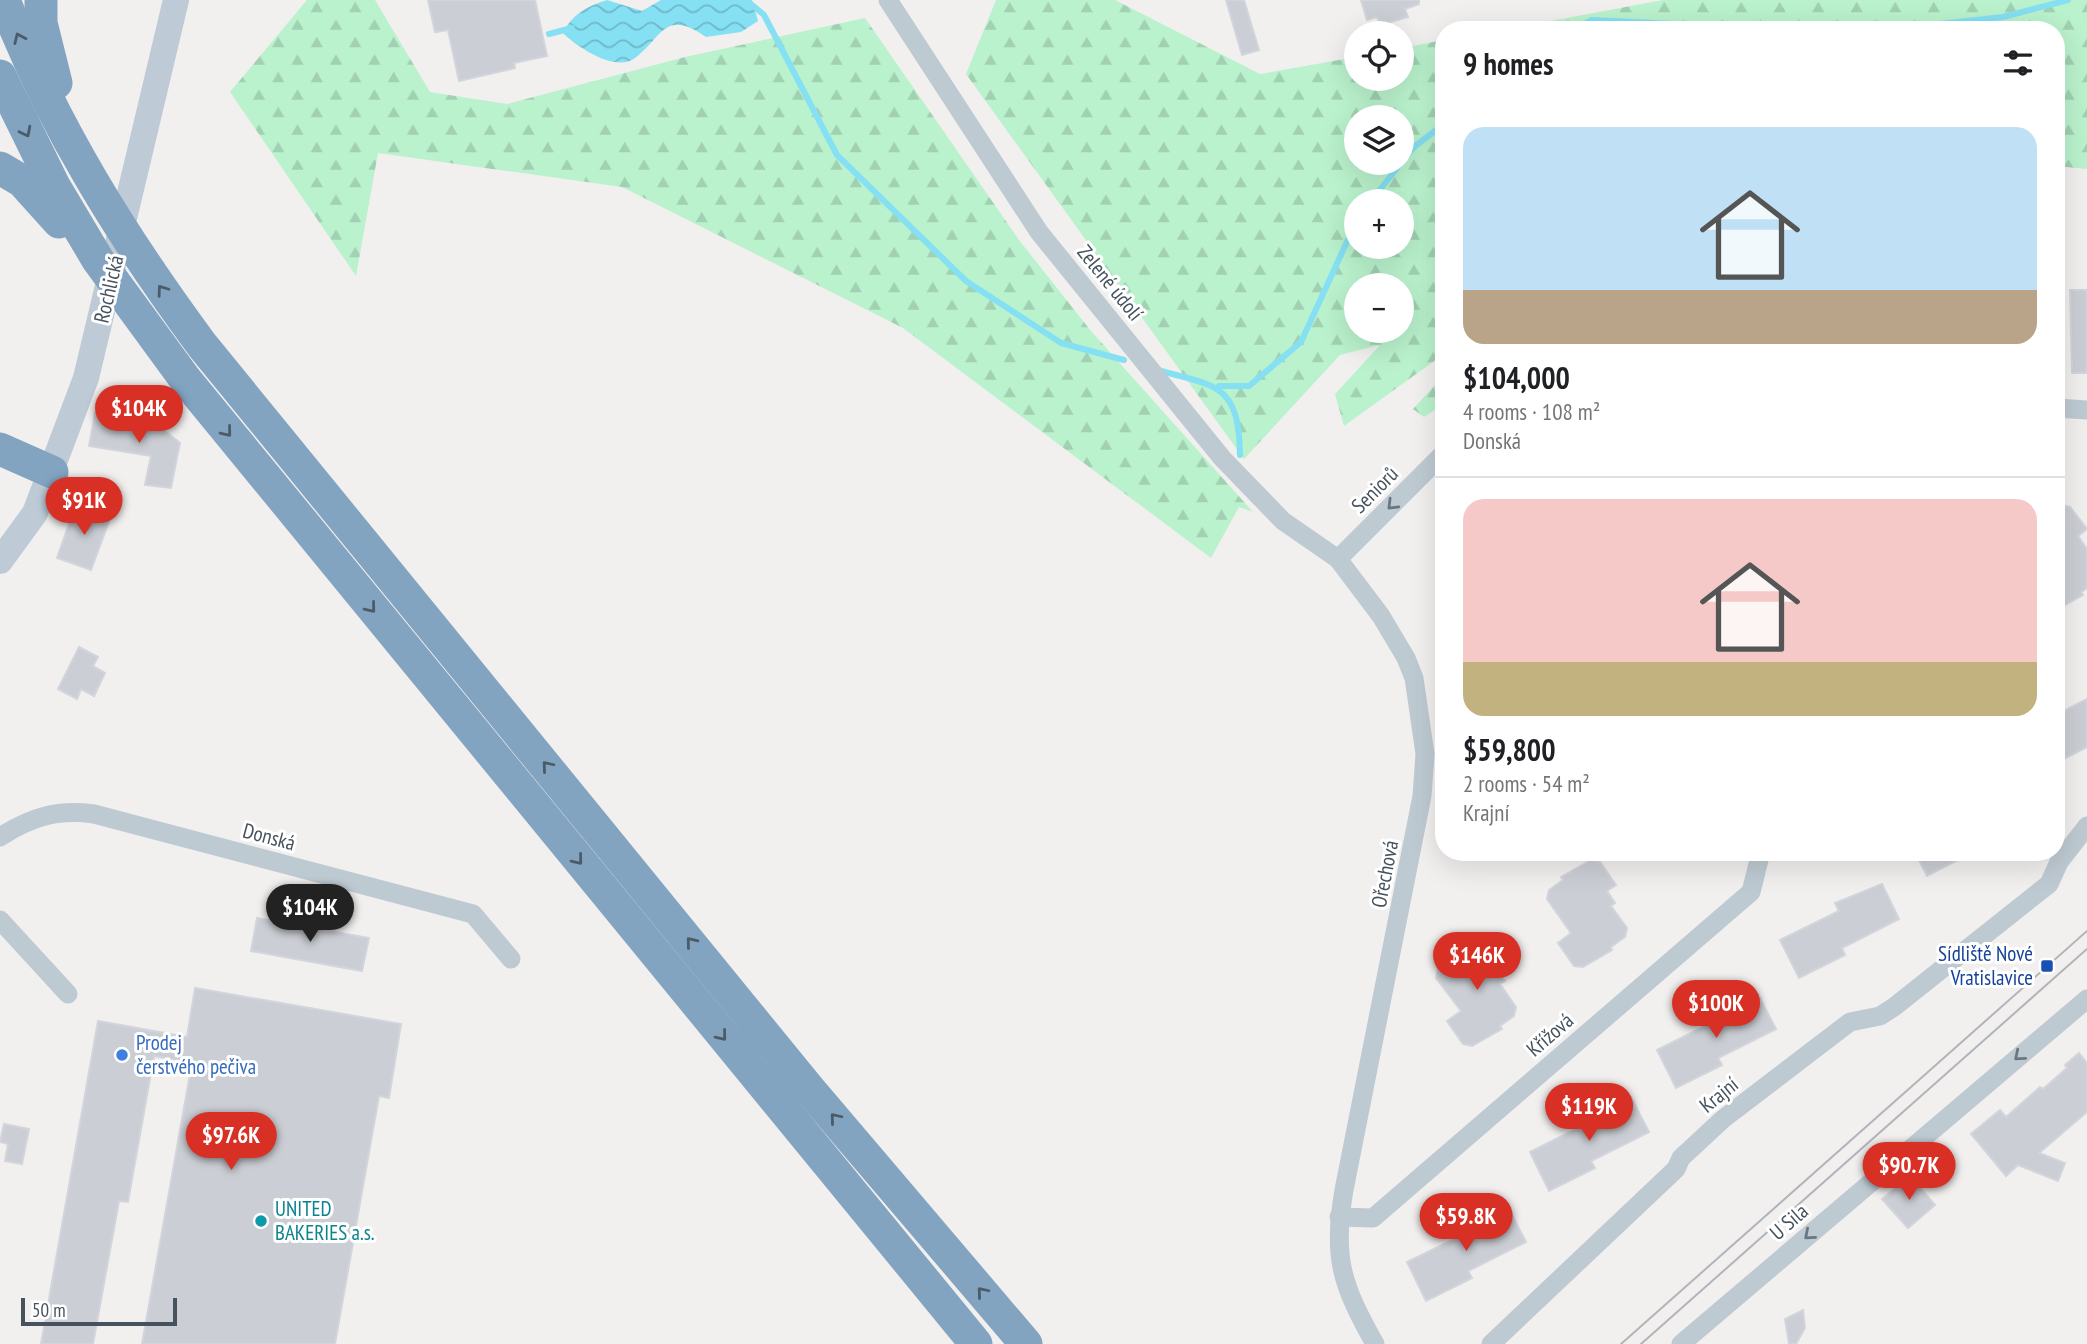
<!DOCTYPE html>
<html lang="en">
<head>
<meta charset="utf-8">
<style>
  :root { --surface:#fff; --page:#f2f2f2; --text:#202124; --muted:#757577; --line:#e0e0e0; --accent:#d93025 }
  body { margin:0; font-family:"PT Sans Narrow",sans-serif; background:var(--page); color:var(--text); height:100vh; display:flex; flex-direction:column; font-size:26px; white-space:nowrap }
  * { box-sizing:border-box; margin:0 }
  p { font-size:23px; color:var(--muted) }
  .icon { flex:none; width:38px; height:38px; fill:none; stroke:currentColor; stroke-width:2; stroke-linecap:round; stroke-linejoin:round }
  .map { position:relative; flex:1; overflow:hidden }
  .side { position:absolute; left:1435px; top:21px; width:630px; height:840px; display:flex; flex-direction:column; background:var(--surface); border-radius:28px; box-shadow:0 7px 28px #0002 }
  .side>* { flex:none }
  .controls { position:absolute; left:1344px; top:21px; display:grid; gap:14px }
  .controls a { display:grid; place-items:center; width:70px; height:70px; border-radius:50%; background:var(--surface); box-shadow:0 7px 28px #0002; font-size:35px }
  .scale { position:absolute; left:21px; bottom:18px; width:156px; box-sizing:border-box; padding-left:7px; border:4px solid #46535e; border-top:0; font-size:19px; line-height:24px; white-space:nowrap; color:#46535e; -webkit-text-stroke:5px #fff; paint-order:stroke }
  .price { position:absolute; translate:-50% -60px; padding:0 16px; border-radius:24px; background:var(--accent); color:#fff; font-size:23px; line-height:46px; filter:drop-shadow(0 2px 4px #0008) }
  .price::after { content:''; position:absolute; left:50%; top:42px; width:21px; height:16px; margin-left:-10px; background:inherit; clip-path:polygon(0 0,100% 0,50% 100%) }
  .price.selected { background:#222; color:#fff }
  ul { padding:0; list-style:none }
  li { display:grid; align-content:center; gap:14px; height:371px; padding:0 28px }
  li+li { border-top:2px solid var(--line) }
  li span { display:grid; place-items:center; height:217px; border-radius:21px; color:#555 }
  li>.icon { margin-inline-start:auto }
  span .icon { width:126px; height:126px; fill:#fffc; stroke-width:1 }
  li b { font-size:30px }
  h2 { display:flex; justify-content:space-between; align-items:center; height:84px; padding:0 28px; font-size:30px }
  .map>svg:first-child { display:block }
  .forest { fill:url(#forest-firs); fill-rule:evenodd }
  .water { fill:url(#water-waves) }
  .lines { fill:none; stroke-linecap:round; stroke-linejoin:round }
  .stream { stroke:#84e0f2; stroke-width:6 }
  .building { fill:#cbced4; stroke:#d2d5db; stroke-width:2 }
  .street { stroke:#becad2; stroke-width:19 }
  .secondary { stroke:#becbd7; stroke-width:26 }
  .highway { stroke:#83a4c1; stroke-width:33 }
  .tram { stroke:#b1b5ba; stroke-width:2 }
  .oneway { stroke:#4c5b68 }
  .oneway2 { stroke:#6a7781 }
  .transit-dot { fill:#1a4fb4; stroke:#fff; stroke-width:2.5 }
  .shop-dot { fill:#3f7fe0; stroke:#fff; stroke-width:2.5 }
  .culture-dot { fill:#0f9aa8; stroke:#fff; stroke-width:2.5 }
  .labels { text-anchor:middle; stroke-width:6; stroke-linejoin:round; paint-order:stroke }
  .street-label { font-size:21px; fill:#46535e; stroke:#fff }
  .transit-label { font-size:21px; fill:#164399; stroke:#fff; text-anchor:end }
  .shop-label { font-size:21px; fill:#366cbe; stroke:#fff; text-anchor:start }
  .culture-label { font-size:21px; fill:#0d838f; stroke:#fff; text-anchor:start }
</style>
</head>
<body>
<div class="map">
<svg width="2087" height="1344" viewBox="0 0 2087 1344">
  <defs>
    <pattern id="forest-firs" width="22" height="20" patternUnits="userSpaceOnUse" patternTransform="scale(1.75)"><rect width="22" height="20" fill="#baf2cd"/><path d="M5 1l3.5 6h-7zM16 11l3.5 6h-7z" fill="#a1d1b2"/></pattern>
    <pattern id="water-waves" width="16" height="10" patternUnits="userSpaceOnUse" patternTransform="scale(1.75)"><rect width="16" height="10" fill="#84e0f2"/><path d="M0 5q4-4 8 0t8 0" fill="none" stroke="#6eb8c7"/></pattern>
  </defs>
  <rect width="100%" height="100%" fill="#f2efef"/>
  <g class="forest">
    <polygon points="307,0 375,0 430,92 507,104 685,57 865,18 1019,240 1091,331 1253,512 1239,507 1211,558 903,328 622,187 378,153 356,276 230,92"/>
    <path d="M996,0H1115L1260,74L1356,57V79H1402V48L1444,40V354L1344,426L1335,394L1380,345L1340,355L1244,459L966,74ZM1356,117H1402V163H1356ZM1402,201V247H1356V201ZM1356,285H1402V331H1356Z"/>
    <polygon points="1663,0 2087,0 2087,169 2056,166 2056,30 1502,30"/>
    <polygon points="1444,375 1444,404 1424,417 1413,409"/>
  </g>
  <path class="water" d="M607,0L642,11L661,0H752L758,21L741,32L706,37C664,8 663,37 635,58C616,73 577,47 563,33C572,14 588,6 607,0Z"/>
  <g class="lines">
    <g class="stream">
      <polyline points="746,0 764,15 837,155 966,281 1061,343 1124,360"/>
      <polyline points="1572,30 1592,20 1803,30"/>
      <polyline points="1884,30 2003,17 2068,0"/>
      <polyline points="549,34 572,28"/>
      <polyline points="1402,162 1414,147 1444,124"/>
      <polyline points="1371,201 1401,163"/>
      <path d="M1157,370C1217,386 1239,384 1240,455"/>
      <polyline points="1219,386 1249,386 1301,342 1356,222"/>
    </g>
  </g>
  <g class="building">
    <polygon points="428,0 535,0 547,56 514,63 515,68 459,81 448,30 435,32"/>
    <polygon points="1226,0 1244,0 1259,50 1242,55"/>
    <polygon points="1361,0 1419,0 1419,4 1405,9 1408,17 1380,25 1377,17 1367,20"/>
    <polygon points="2070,290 2087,290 2087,373 2072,373"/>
    <polygon points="95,413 156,424 180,443 171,488 145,485 151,456 89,446"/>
    <polygon points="76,504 111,516 91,570 57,558"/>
    <polygon points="2056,504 2070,507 2087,529 2078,536 2087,549 2087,588 2081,592 2083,595 2056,610"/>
    <polygon points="79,647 98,657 93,666 105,673 94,696 81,689 77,699 58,689"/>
    <polygon points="2087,699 2087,747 2056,763 2056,715"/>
    <polygon points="1915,852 1973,852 1927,876"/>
    <polygon points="1591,860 1600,862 1616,885 1607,891 1615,903 1611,906 1627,928 1625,937 1611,947 1612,950 1583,967 1574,966 1558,943 1571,933 1547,899 1549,890 1563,880 1561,877"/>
    <polygon points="1882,884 1899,919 1842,948 1845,955 1799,978 1780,940 1839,911 1835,903"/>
    <polygon points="257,918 369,938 362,971 251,951"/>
    <polygon points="1480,939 1489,940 1506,963 1497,970 1505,981 1500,984 1516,1007 1514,1016 1500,1026 1502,1029 1472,1046 1463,1044 1447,1021 1461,1011 1436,978 1438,969 1453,958 1450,955"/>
    <polygon points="195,988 401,1024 389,1098 379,1096 335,1344 142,1344 192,1063 154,1056 128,1202 119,1201 93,1344 41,1344 98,1021 187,1037"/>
    <polygon points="1758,994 1776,1029 1718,1058 1722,1065 1676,1088 1657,1050 1715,1021 1712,1013"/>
    <polygon points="2079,1053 2087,1063 2087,1112 2039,1153 2065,1163 2058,1181 2018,1165 2006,1176 1971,1134 2000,1110 2006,1117 2040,1087 2043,1089 2067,1068 2065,1065"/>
    <polygon points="1631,1097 1649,1132 1591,1161 1595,1168 1549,1191 1530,1152 1588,1123 1585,1116"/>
    <polygon points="4,1124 29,1129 22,1164 5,1161 8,1144 0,1142"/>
    <polygon points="1910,1176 1935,1205 1908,1228 1882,1199"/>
    <polygon points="1508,1207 1526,1242 1468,1271 1472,1278 1426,1301 1407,1262 1465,1234 1462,1226"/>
    <polygon points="1803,1310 1805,1328 1796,1344 1789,1344 1785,1319"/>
  </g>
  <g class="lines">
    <g class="street">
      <path d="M888,0L1039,232L1222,458L1283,521L1338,559L1381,616L1406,658L1414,678L1425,754L1422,796L1344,1190C1332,1258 1342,1285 1375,1344"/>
      <polyline points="2056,408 2087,410"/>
      <polyline points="1338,559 1444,453"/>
      <path d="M0,837C31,817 57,809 94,814L473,914L511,959"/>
      <polyline points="0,920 68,994"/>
      <polyline points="1339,1217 1373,1218 1751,892 1761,852"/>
      <polyline points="1491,1344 1676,1169 1681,1158 1723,1119 1850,1022 1880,1016 1894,1007 2049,884 2059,862 2087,826"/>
      <polyline points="1681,1344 2087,999"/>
    </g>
    <polyline class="secondary" points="0,561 35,513 86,378 176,0"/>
    <g class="highway">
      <path d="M4,0C52,125 123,238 202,345L809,1089L1026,1344"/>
      <polyline points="41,0 41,23 56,83"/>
      <polyline points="0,76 54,186 98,260 185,379 976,1344"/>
      <polyline points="0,168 22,181 59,222"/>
      <polyline points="0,449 52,472"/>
    </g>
    <g class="tram">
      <polyline points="1621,1344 2087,931"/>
      <polyline points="1641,1344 2087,949"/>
    </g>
  </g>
  <defs><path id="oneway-chevron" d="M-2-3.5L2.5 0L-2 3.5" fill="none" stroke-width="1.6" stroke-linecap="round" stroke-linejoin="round" transform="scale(1.75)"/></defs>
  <g class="oneway">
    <use href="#oneway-chevron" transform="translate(19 38) rotate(-114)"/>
    <use href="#oneway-chevron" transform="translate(26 132) rotate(63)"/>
    <use href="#oneway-chevron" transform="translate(162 290) rotate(-126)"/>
    <use href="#oneway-chevron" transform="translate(227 432) rotate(51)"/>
    <use href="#oneway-chevron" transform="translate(371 608) rotate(51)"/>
    <use href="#oneway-chevron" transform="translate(547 766) rotate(-130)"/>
    <use href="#oneway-chevron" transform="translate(578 860) rotate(51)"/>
    <use href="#oneway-chevron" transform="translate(691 942) rotate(-129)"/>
    <use href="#oneway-chevron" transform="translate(722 1036) rotate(51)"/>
    <use href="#oneway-chevron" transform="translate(835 1118) rotate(-130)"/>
    <use href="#oneway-chevron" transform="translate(982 1292) rotate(-130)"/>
  </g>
  <g class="oneway2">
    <use href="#oneway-chevron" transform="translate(1392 505) rotate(135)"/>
    <use href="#oneway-chevron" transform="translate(2019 1056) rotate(140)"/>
    <use href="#oneway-chevron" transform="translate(1809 1235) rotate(139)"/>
  </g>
  <rect class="transit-dot" x="2040" y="959" width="14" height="14" rx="3.5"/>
  <circle class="shop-dot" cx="122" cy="1055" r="7"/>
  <circle class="culture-dot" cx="261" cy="1221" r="7"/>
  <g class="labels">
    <g class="street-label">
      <text transform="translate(1110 283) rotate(51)" y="7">Zelené údolí</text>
      <text transform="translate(109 289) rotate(-77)" y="7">Rochlická</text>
      <text transform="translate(1375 490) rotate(-45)" y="7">Seniorů</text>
      <text transform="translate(269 837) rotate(15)" y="7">Donská</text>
      <text transform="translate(1385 874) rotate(-79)" y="7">Ořechová</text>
      <text transform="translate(1550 1035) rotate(-41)" y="7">Křížová</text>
      <text transform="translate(1719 1095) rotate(-39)" y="7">Krajní</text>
      <text transform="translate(1789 1222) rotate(-41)" y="7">U Sila</text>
    </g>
    <g class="transit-label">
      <text x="2033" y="961">Sídliště Nové<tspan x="2033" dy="24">Vratislavice</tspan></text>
    </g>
    <g class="shop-label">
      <text x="136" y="1050">Prodej<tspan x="136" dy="24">čerstvého pečiva</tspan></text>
    </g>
    <g class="culture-label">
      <text x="275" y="1216">UNITED<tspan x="275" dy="24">BAKERIES a.s.</tspan></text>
    </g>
  </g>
</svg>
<div class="controls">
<a><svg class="icon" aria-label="locate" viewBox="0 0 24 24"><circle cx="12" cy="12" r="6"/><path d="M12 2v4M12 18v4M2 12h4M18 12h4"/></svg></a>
<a><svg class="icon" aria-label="layers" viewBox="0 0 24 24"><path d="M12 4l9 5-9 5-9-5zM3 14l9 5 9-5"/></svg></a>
<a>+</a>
<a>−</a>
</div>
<div class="scale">50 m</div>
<b class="price" style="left:139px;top:445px">$104K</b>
<b class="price" style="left:84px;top:537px">$91K</b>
<b class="price selected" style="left:310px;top:944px">$104K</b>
<b class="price" style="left:1477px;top:992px">$146K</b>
<b class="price" style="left:1716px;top:1040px">$100K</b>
<b class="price" style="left:1589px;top:1143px">$119K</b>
<b class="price" style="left:231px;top:1172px">$97.6K</b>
<b class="price" style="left:1909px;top:1202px">$90.7K</b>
<b class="price" style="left:1466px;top:1253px">$59.8K</b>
<section class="side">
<h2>9 homes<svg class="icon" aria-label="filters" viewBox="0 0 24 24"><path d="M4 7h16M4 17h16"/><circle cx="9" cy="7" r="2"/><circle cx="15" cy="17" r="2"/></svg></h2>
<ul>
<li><span style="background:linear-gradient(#bfe0f5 75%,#b9a48a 0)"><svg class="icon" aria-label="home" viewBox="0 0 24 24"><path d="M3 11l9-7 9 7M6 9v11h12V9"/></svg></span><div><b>$104,000</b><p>4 rooms · 108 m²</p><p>Donská</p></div></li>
<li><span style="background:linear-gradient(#f6c9c9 75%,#c2b280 0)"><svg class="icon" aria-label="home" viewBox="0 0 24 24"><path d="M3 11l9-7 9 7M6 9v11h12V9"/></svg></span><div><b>$59,800</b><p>2 rooms · 54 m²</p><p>Krajní</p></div></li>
</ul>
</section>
</div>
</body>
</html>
